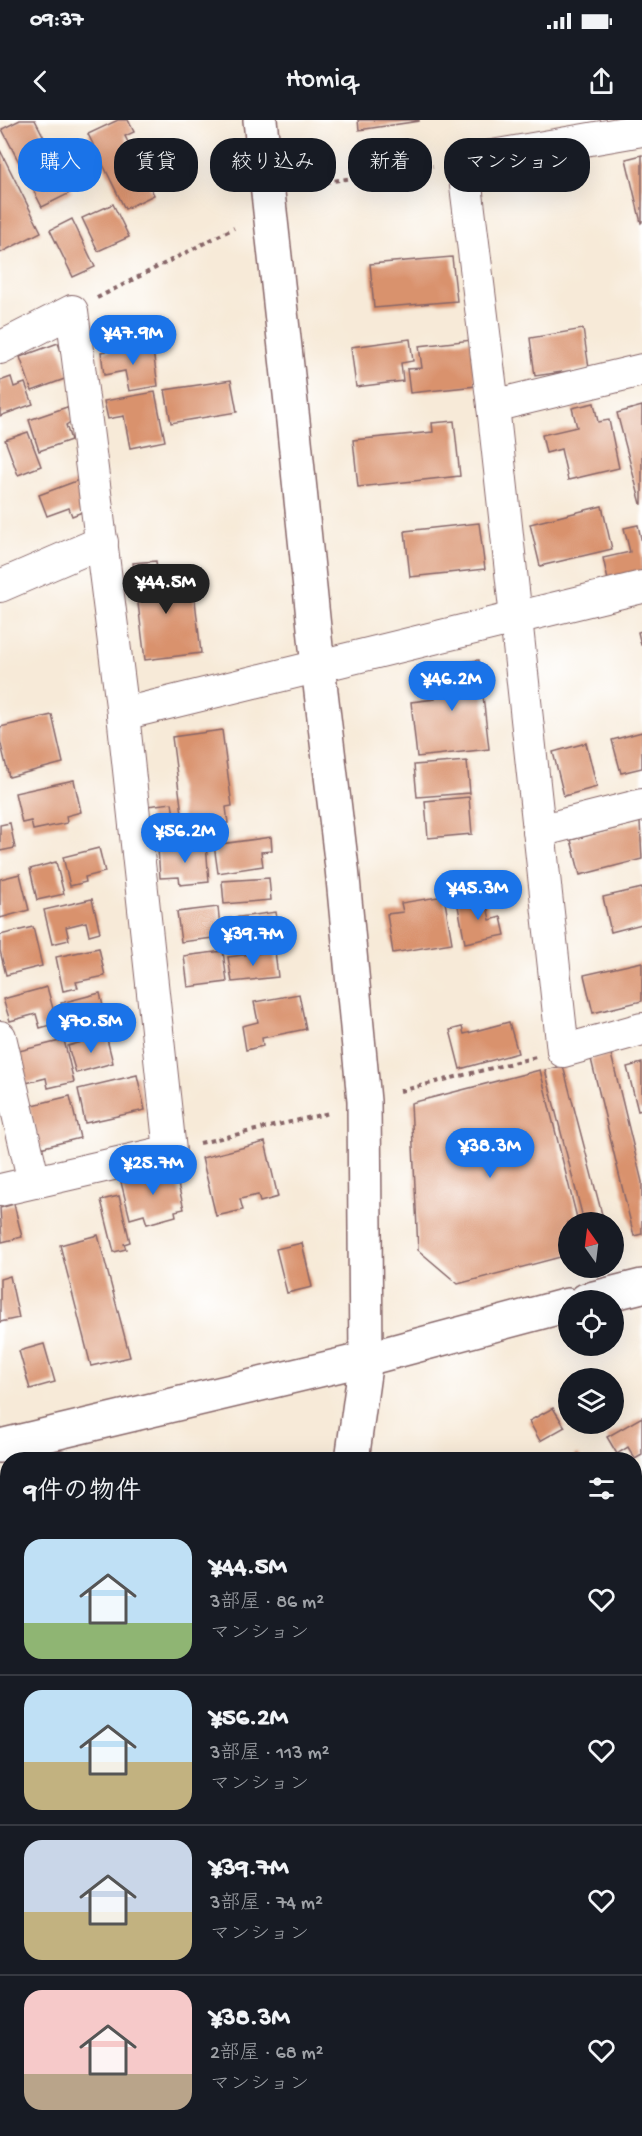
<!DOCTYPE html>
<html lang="ja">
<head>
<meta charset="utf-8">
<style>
  :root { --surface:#171b24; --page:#242831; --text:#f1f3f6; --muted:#9ea1a6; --line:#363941; --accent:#1a73e8 }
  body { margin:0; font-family:"Gochi Hand","Klee One",sans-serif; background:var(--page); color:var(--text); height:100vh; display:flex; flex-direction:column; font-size:22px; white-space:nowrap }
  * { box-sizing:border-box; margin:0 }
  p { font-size:20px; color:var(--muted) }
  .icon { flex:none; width:33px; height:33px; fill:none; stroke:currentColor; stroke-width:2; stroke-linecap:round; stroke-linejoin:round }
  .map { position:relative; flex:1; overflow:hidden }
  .details { position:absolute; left:0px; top:1332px; width:642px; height:684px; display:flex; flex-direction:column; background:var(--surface); border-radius:24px 24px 0 0; box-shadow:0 6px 24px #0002 }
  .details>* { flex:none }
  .guide { position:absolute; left:18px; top:18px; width:606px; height:54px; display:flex; gap:12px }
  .needle { width:39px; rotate:346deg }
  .controls { position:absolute; left:558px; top:1092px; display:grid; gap:12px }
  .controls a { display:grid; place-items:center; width:66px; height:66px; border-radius:50%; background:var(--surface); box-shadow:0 6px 24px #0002; font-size:30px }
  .price { position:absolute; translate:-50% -51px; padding:0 14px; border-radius:21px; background:var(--accent); color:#fff; font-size:20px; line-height:39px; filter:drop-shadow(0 2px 3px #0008) }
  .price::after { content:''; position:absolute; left:50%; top:36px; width:18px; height:14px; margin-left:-9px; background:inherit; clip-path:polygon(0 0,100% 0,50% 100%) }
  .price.current { background:#222; color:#fff }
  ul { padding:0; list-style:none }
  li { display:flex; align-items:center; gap:18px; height:150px; padding:0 24px }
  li+li { border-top:2px solid var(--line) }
  li span { display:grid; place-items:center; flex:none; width:168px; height:120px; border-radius:18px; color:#555 }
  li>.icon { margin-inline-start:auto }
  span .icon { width:72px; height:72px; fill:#fffc; stroke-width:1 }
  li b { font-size:26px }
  h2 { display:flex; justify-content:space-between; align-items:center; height:72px; padding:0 24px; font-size:26px }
  .chip { padding:0 21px; border-radius:24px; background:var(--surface); box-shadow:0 6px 24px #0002; font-size:21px; line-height:54px }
  .chip.current { background:var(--accent); color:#fff }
  .status { display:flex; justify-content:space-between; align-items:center; height:42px; padding:0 30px; background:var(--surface); direction:ltr }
  .status svg { height:16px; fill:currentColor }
  header { display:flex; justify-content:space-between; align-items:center; height:78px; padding:0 24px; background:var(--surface); font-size:27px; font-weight:600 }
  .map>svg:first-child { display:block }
  .building { fill:#d9926d }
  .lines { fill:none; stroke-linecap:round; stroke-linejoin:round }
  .minor-casing { stroke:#876668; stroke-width:34 }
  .tertiary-casing { stroke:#876668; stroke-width:36 }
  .path { stroke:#876668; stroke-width:4; stroke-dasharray:4.5 4.5; stroke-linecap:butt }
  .minor { stroke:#fff; stroke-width:32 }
  .tertiary { stroke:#fff; stroke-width:33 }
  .rail { stroke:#4a1f2b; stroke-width:4.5; stroke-dasharray:9 4.5; stroke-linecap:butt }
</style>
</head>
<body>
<div class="status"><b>09:37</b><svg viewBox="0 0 49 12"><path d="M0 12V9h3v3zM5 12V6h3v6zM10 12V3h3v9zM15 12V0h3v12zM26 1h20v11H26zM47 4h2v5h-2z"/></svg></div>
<header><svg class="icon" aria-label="back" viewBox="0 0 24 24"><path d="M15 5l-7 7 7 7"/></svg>Homiq<svg class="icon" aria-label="share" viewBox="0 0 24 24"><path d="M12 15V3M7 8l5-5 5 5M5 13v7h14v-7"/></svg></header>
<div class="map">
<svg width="642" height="2016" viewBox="0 0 642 2016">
  <rect width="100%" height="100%" fill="#fff"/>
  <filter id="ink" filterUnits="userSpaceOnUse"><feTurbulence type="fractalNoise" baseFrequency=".0167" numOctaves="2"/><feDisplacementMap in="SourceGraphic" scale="12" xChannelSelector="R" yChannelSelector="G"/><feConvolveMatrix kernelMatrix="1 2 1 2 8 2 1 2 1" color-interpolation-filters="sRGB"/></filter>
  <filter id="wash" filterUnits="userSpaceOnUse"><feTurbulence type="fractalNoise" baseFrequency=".008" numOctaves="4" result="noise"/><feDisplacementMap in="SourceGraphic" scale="24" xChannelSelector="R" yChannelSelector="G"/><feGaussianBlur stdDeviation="1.35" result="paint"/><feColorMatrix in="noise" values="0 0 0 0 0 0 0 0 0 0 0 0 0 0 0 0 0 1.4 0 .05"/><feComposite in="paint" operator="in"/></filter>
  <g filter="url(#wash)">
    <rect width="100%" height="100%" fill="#f7ead8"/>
    <g id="blocks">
      <g class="building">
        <polygon points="20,0 35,0 72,72 42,87 2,9"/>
        <polygon points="118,0 128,0 134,12 125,16 154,75 125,89 88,14"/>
        <polygon points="358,0 419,0 419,1 359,10"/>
        <polygon points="0,30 41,112 0,133"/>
        <polygon points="642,35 642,102 641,103 626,39"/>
        <polygon points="113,84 129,117 98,131 82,98"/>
        <polygon points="72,99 95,147 73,157 50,110"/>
        <polygon points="452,137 457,181 374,188 370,144"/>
        <polygon points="583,209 589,248 535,256 530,218"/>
        <polygon points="410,219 413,241 401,243 403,261 356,267 351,227"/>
        <polygon points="472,220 476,266 410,273 407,249 422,248 419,226"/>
        <polygon points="58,223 70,257 32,271 20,237"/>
        <polygon points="152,224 158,266 129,271 125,251 104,255 101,232"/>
        <polygon points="11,257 14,267 25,263 33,284 0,296 0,261"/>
        <polygon points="231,260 237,292 171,303 165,270"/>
        <polygon points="155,272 165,321 130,328 124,296 108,299 104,281"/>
        <polygon points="594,283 598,302 609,300 619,348 568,360 561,329 546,333 542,315 577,307 572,288"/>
        <polygon points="642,286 642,384 641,384 617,293"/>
        <polygon points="67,287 72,301 66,305 71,320 39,331 29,300"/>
        <polygon points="454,301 460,356 358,367 353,320 433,312 432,303"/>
        <polygon points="28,312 41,346 18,355 5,320"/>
        <polygon points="79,360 90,389 72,396 69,388 47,396 39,375"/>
        <polygon points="602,386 612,429 540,446 530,404"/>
        <polygon points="479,403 485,449 410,457 405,411"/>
        <polygon points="638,405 642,423 642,451 608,460 603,438 630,432 624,408"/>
        <polygon points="156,441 159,467 193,463 201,533 145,540 133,443"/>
        <polygon points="642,511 642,525 641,525 638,512"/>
        <polygon points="479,540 489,629 417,637 411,582 435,579 431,545"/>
        <polygon points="52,595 63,643 9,657 0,621 0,607"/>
        <polygon points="222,610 232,686 226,687 228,703 184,709 172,617"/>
        <polygon points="642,612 642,648 621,653 612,620"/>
        <polygon points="586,623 597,667 564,676 553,632"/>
        <polygon points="467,641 470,673 417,677 414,645"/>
        <polygon points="74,660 81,692 66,696 67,703 33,710 31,701 22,703 15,673"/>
        <polygon points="469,677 472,714 428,718 425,681"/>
        <polygon points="172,683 178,721 153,725 147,686"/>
        <polygon points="640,702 642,739 580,755 571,720"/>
        <polygon points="10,703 15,728 0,731 0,705"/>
        <polygon points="271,717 272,731 261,732 263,746 218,753 214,725"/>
        <polygon points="206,724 209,762 180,765 179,757 160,758 158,728"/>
        <polygon points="99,728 105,752 85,757 86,762 70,766 63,737"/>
        <polygon points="56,742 64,774 37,780 30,749"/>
        <polygon points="20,754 29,790 0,798 0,759"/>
        <polygon points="269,758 271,780 224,784 222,761"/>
        <polygon points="642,768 642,804 611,812 603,777"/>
        <polygon points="444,776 452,823 393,833 387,794 403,792 401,783"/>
        <polygon points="485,776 490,800 501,797 505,815 465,823 457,781"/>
        <polygon points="92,779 100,812 89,815 86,802 66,807 69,820 52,824 44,790"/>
        <polygon points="218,787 221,817 181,822 177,792"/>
        <polygon points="276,792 278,806 259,808 261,821 230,825 226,799"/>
        <polygon points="33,807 42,846 6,855 0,831 0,815"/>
        <polygon points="99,828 105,856 76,862 78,868 63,871 56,837"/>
        <polygon points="223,831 227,862 188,867 184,836"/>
        <polygon points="275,831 278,857 232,862 228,837"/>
        <polygon points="642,842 642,881 593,893 584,855"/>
        <polygon points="47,867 57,903 40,908 36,894 10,901 3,879"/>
        <polygon points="100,873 106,899 98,901 100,907 69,915 61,883"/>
        <polygon points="299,874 306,909 262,918 263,926 246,930 242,906 258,902 254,882"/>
        <polygon points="509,902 518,933 460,949 450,910 462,907 464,914"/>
        <polygon points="106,915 113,943 76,953 68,926"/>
        <polygon points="64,920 74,962 48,968 46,958 26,963 19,931"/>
        <polygon points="611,934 642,1062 642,1114 634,1116 591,939"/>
        <polygon points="642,943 642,990 638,991 627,947"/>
        <polygon points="563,946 604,1102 584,1102 545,950"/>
        <polygon points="540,950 578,1102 568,1102 568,1135 458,1164 418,1130 411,983"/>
        <polygon points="137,955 145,990 85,1003 78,969"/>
        <polygon points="70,976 80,1018 40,1028 29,986"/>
        <polygon points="265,1022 278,1077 260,1082 258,1075 240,1079 243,1090 216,1096 202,1038"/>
        <polygon points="174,1048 184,1089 175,1091 176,1096 147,1104 144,1095 130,1099 121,1062"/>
        <polygon points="119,1076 130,1122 124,1124 126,1129 114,1132 101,1080"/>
        <polygon points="14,1084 22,1117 2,1122 0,1088"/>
        <polygon points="98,1115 130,1237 91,1246 60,1125"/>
        <polygon points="302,1123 312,1167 287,1173 276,1129"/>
        <polygon points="10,1156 19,1198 0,1202 0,1159"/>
        <polygon points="44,1224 55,1262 30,1269 19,1231"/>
        <polygon points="553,1288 565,1307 540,1321 529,1301"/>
        <polygon points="642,1297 642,1335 635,1339 628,1327 617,1334 607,1317"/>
        <polygon points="578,1334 582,1340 570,1340"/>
        <polygon points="642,1359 642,1411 634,1399 634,1364"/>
        <polygon points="0,1414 7,1439 0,1441"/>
        <polygon points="8,1466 8,1499 0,1501 0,1468"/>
        <polygon points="634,1562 642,1566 642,1614 634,1610"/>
        <polygon points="0,1578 7,1605 0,1606"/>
        <polygon points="8,1620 8,1651 0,1653 0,1622"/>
        <polygon points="642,1646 642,1682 634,1677 634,1659"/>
        <polygon points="634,1684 642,1689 642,1723 634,1734"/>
        <polygon points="634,1753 642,1757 642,1782 634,1794"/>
        <polygon points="0,1784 8,1789 8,1940 0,1951"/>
        <polygon points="182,2008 236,2008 231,2016 177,2016"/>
        <polygon points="440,2008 486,2008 499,2016 436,2016"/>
      </g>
    </g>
  </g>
  <g filter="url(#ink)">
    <use href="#blocks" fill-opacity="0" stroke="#876668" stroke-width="1.5"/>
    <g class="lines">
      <defs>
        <g id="minor">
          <polyline points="0,228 72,191 123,594 170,1031 0,1070"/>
          <polyline points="642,250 493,286 563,931 642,909"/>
          <polyline points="493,286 463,41 642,10"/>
          <polyline points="0,466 102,422"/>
          <polyline points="123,594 642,467"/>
          <polyline points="539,711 642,685"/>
          <polyline points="0,917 34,1062"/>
          <polyline points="634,1493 642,1481"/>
          <polyline points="0,1545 8,1544"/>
          <polyline points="0,1733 8,1721"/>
          <polyline points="634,1867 642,1852"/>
          <polyline points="634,1898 642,1902"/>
          <polyline points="318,2016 322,2008"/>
          <polyline points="550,2016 555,2008"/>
          <polyline points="637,2016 642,2007"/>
        </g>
        <g id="tertiary">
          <polyline points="260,0 293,301 318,547 342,748 364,981 366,1239 352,1340"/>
          <polyline points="586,1180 642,1166"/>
          <polyline points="0,1326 366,1239 568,1185"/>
          <polyline points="23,2016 28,2008"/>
        </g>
      </defs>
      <use href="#minor" class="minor-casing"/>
      <use href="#tertiary" class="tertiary-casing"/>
      <g class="path">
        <polyline points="299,66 433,46"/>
        <polyline points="97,178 234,108"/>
        <polyline points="400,971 536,937"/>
        <polyline points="200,1023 329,993"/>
      </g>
      <use href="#minor" class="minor"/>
      <use href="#tertiary" class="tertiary"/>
      <g class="rail">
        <polyline points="634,1905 642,1891"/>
        <polyline points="634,1937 642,1924"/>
        <polyline points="572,2016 577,2008"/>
        <polyline points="590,2016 594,2008"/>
      </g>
    </g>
  </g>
</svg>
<div class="controls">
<a><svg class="needle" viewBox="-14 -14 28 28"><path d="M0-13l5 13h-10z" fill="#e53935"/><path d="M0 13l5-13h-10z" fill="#9ea1a6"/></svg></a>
<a><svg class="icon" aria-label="locate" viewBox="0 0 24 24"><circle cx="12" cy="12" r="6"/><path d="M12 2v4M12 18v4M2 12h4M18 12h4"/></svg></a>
<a><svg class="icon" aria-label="layers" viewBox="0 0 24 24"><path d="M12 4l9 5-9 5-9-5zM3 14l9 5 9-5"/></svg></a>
</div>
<b class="price" style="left:133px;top:246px">¥47.9M</b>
<b class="price current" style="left:166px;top:495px">¥44.5M</b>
<b class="price" style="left:452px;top:592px">¥46.2M</b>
<b class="price" style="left:185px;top:744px">¥56.2M</b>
<b class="price" style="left:478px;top:801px">¥45.3M</b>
<b class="price" style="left:253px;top:847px">¥39.7M</b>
<b class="price" style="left:91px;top:934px">¥70.5M</b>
<b class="price" style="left:490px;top:1059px">¥38.3M</b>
<b class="price" style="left:153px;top:1076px">¥25.7M</b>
<div class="guide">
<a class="chip current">購入</a>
<a class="chip">賃貸</a>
<a class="chip">絞り込み</a>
<a class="chip">新着</a>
<a class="chip">マンション</a>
</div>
<section class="details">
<h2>9件の物件<svg class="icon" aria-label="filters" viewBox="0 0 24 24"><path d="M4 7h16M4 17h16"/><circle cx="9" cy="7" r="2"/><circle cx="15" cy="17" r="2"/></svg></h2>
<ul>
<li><span style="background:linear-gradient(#bfe0f5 70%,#8fb573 0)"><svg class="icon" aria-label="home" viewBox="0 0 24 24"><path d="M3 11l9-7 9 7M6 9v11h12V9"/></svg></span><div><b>¥44.5M</b><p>3部屋 · 86 m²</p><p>マンション</p></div><svg class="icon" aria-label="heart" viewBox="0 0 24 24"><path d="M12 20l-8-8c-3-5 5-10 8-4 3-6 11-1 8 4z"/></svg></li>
<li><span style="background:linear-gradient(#bfe0f5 60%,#c2b280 0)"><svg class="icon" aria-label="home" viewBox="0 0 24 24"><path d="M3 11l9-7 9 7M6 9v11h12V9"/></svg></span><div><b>¥56.2M</b><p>3部屋 · 113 m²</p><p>マンション</p></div><svg class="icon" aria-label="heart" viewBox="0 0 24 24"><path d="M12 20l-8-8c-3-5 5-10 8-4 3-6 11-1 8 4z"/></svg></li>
<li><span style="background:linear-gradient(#c9d6e8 60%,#c2b280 0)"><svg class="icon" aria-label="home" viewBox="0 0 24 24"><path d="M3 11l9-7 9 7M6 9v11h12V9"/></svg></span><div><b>¥39.7M</b><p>3部屋 · 74 m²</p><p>マンション</p></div><svg class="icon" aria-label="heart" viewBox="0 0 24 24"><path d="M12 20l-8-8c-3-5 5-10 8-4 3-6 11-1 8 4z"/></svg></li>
<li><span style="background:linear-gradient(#f6c9c9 70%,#b9a48a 0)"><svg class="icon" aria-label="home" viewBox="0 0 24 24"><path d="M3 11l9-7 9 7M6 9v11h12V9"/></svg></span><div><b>¥38.3M</b><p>2部屋 · 68 m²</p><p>マンション</p></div><svg class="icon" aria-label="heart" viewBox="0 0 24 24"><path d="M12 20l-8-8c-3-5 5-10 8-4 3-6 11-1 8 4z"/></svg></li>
</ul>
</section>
</div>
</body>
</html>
